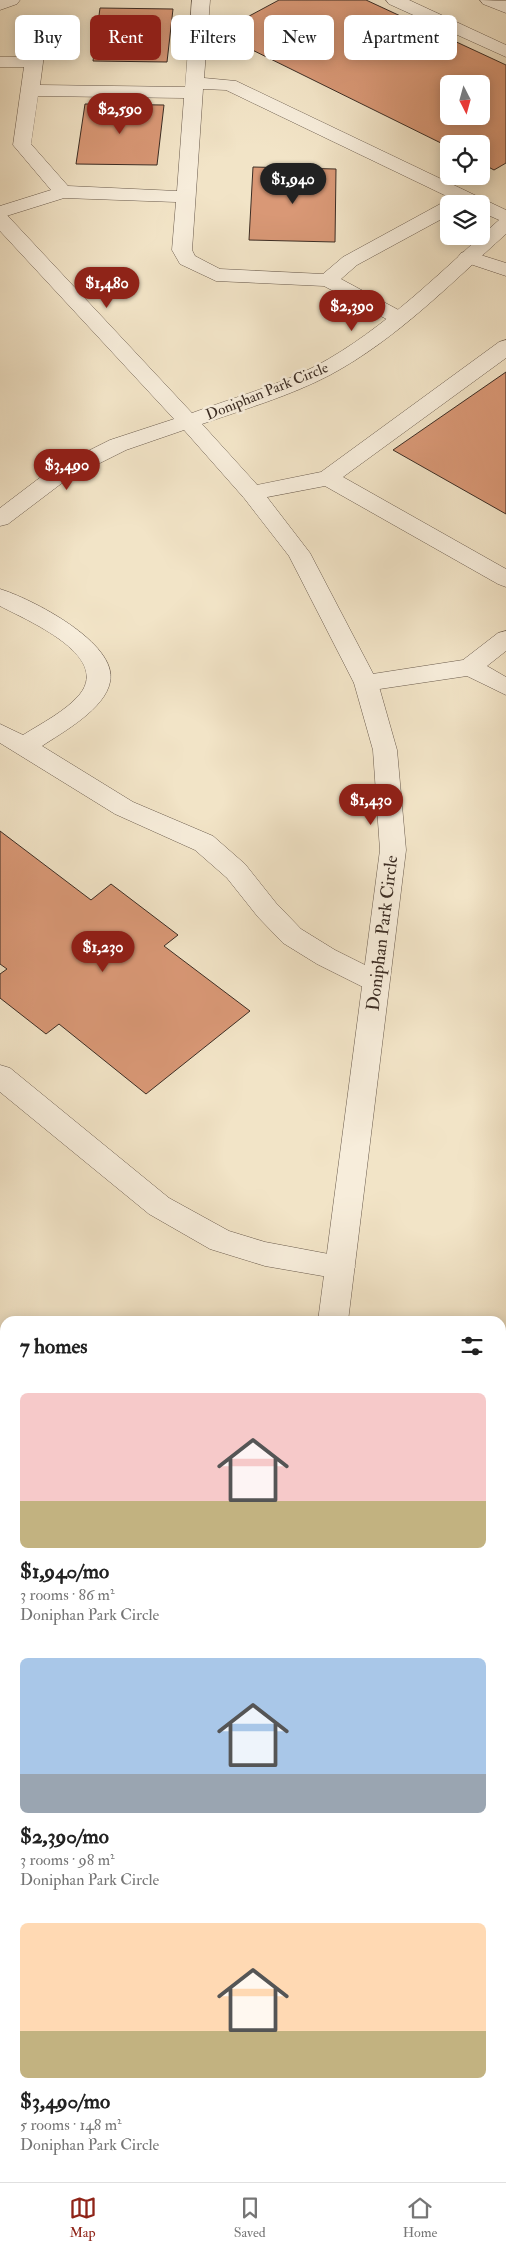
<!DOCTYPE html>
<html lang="en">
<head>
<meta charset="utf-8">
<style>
  :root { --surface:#fff; --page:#f2f2f2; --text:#222; --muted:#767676; --line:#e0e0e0; --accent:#8f2418 }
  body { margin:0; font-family:"IM FELL Double Pica",serif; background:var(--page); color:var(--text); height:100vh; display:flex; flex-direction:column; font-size:19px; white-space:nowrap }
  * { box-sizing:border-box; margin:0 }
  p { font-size:16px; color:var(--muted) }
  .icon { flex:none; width:28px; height:28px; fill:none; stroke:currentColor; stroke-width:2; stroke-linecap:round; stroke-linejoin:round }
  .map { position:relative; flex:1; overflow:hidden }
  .details { position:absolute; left:0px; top:1316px; width:506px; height:866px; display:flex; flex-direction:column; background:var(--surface); border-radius:15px 15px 0 0; box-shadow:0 2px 12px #0003 }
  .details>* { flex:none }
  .hud { position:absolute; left:15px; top:15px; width:476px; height:45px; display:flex; gap:10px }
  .needle { width:32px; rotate:174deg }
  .controls { position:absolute; left:440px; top:75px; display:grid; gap:10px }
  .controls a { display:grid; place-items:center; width:50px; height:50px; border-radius:8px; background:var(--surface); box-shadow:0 2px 12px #0003; font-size:25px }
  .price { position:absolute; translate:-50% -42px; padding:0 11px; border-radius:18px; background:var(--accent); color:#fff; font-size:16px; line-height:32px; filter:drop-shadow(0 1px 2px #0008) }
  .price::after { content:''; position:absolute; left:50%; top:30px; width:15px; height:11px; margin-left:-8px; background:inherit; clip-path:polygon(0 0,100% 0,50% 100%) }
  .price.selected { background:#222; color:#fff }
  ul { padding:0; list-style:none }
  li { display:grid; align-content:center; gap:10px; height:265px; padding:0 20px }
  li span { display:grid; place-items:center; height:155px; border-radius:8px; color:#555 }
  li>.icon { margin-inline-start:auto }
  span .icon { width:90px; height:90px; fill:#fffc; stroke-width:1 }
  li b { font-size:21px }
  h2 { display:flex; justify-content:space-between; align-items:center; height:60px; padding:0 20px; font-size:21px }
  .chip { padding:0 18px; border-radius:8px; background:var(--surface); box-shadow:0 2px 12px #0003; font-size:18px; line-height:45px }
  .chip.selected { background:var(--accent); color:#fff }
  .tabs { display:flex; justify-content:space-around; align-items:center; height:70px; border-top:1px solid var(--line); background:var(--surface); font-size:14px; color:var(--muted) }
  .tabs a { display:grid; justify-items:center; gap:2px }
  .tabs .selected { color:var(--accent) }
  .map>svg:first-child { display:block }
  .building { fill:#d99876; stroke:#3c2d24; fill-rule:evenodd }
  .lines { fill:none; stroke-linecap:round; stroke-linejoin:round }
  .service-casing { stroke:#6a5b4d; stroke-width:1 }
  .minor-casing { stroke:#6a5b4d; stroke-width:1 }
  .service { fill:#f7eddb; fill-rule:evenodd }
  .minor { fill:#f7eddb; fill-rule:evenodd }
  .labels { text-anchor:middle; stroke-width:5; stroke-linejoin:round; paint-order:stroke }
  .far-street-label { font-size:15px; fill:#3c2d24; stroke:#f7eddb }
  .street-label { font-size:18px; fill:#3c2d24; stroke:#f7eddb }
</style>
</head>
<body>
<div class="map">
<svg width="506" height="2182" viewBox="0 0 506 2182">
  <rect width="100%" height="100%" fill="#f2e4c7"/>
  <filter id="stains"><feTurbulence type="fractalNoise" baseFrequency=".004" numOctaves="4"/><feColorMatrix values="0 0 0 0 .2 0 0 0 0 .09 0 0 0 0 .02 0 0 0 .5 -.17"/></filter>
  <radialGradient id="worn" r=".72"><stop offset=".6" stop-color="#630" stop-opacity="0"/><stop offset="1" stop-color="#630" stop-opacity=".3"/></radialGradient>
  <g class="building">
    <path d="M279,0H366L506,65V163L494,170L481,163V144H449V147L226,37L233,33L225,29ZM449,84H481V116H449Z"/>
    <polygon points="100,8 173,9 167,62 93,61"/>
    <polygon points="85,104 164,105 157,165 76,164"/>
    <polygon points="253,167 336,169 335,242 249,240"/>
    <polygon points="506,372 506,514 393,450"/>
    <polygon points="0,831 91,900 111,884 178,935 164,946 250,1011 146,1094 59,1024 46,1034 0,998 0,974 7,969 0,964"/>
  </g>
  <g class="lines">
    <defs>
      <g id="service">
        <polygon points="0,0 20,0 17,4 0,10"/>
        <path d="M192,0H210L204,78L236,81L506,210V223L481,212V204H463L226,90L203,89L192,250L195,256L220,269L323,274L343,257L442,203H456L449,204V215L357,265L341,279L406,314L409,318L406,322L399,324L392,322L324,286L216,281L180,264L172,250L176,202L64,198L0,218V206L51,190L13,145L24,67H0V57H26L32,28H44L47,32L40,85L185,87ZM38,96L184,98L177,191L68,186L31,144Z"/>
        <polygon points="386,0 409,0 506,45 506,57 389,4"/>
        <polygon points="480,0 506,1 506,13 483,4"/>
        <polygon points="468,251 506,263 506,276 461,261 458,257 461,253"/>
        <polygon points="506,340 506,358 343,477 506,569 506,587 498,584 325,486 252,500 244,498 241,493 244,488 252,486 321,472 499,342"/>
        <path d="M0,589C30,598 119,643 110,682C105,709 63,732 42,746L133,802L213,836L245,864L276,903L301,929L335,950L385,975L389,982L385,989L376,992L367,989L317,964L283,943L258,917L227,878L195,850L115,814L0,743V724L23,735C42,723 66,711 80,694C111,655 26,620 0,606Z"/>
        <polygon points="506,631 506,651 487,666 506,677 506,695 467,676 366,691 358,689 354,683 358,677 366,675 463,660 498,633"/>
        <polygon points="0,1065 10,1068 169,1198 229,1231 265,1242 350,1258 355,1267 350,1276 340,1279 265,1266 210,1249 149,1214 0,1092"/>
      </g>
      <g id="minor">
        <path d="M0,213L7,215L192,413C233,398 276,386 316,366C385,329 441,271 499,220L506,218V234C450,284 397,339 330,375C290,396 245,409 202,424L260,488L310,553L378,683L397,750L406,850L348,1321H318L380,850L373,750L354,683L289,556L244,498L184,430L126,450L66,480L8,524L0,526V508L50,470L110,440L174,419L0,231Z"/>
        <polygon points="5,2067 5,2107 0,2109 0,2069"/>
      </g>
    </defs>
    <use href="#service" class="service-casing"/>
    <use href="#minor" class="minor-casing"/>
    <use href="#service" class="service"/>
    <use href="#minor" class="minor"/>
  </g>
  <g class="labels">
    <g class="far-street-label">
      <text transform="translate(267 391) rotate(-22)" y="5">Doniphan Park Circle</text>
    </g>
    <g class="street-label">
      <text transform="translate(382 933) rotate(-83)" y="6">Doniphan Park Circle</text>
    </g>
  </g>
  <rect width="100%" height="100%" filter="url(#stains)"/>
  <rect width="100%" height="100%" fill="url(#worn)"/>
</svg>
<div class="controls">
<a><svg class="needle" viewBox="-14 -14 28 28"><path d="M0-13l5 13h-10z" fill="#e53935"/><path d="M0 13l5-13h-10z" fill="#767676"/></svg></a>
<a><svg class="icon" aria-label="locate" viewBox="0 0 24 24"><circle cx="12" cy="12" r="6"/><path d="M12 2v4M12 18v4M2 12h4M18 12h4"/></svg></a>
<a><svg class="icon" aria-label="layers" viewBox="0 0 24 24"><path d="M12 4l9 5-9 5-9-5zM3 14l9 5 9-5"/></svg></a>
</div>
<b class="price" style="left:120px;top:135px">$2,590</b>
<b class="price selected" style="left:293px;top:205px">$1,940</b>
<b class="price" style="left:107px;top:309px">$1,480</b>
<b class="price" style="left:352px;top:332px">$2,390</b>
<b class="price" style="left:67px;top:491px">$3,490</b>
<b class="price" style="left:371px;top:826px">$1,430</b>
<b class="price" style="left:103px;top:973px">$1,230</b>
<div class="hud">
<a class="chip">Buy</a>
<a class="chip selected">Rent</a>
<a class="chip">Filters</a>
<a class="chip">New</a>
<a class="chip">Apartment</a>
</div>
<section class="details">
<h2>7 homes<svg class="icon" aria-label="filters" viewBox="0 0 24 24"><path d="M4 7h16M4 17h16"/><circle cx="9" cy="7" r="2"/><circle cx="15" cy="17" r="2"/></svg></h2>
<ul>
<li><span style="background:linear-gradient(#f6c9c9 70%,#c2b280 0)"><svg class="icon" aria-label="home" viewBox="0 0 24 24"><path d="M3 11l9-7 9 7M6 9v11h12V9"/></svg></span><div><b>$1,940/mo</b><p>3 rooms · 86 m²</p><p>Doniphan Park Circle</p></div></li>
<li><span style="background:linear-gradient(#a9c7e8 75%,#9aa5b1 0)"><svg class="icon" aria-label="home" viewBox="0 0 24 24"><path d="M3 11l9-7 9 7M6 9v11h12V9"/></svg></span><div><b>$2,390/mo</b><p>3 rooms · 98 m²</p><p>Doniphan Park Circle</p></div></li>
<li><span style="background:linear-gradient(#ffd9b3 70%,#c2b280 0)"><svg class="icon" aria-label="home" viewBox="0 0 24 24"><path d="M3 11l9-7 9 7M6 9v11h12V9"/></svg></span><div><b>$3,490/mo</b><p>5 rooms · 148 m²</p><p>Doniphan Park Circle</p></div></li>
</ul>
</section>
</div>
<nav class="tabs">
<a class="selected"><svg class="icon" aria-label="map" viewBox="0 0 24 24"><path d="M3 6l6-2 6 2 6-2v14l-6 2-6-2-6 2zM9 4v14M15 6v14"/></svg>Map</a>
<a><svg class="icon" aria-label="saved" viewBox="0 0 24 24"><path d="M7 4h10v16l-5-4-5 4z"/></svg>Saved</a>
<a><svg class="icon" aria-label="home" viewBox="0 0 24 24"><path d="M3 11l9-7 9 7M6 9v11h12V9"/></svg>Home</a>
</nav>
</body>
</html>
